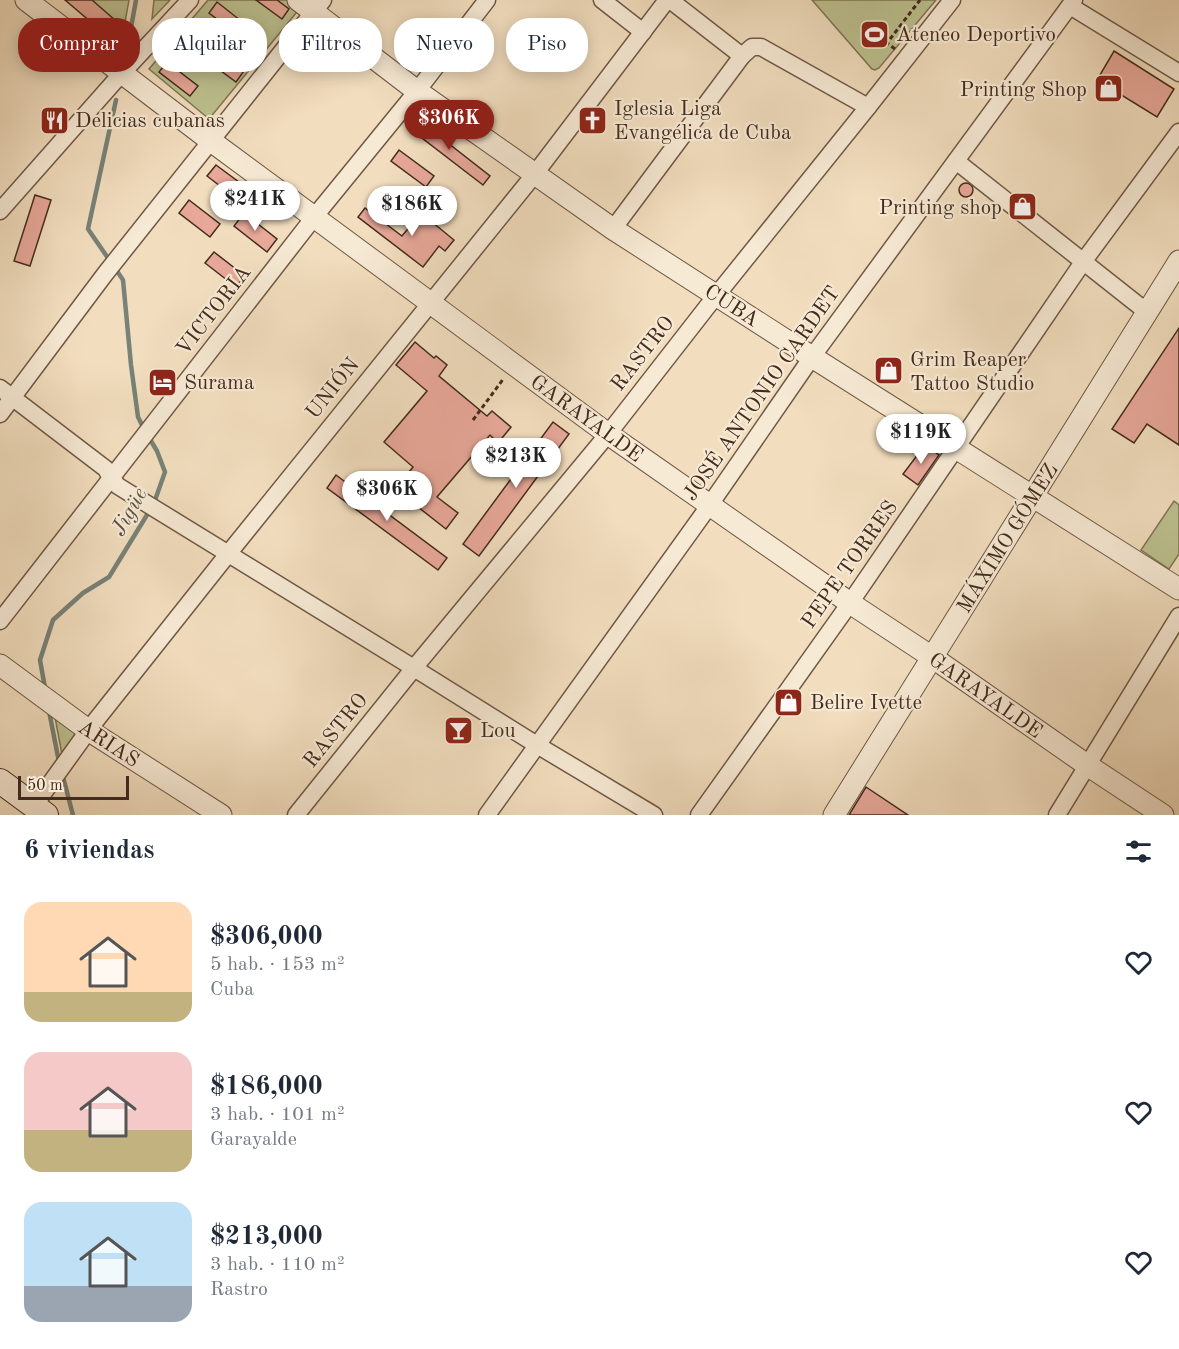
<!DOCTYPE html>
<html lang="es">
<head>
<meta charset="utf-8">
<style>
  :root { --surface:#fff; --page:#f2f2f3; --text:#1f2937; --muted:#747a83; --accent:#8f2418 }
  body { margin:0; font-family:"Old Standard TT",serif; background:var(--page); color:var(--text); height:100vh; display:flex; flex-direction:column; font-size:22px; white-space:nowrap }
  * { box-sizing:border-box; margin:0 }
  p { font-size:20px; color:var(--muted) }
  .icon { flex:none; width:33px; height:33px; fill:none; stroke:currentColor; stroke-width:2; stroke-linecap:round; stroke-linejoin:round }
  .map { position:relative; height:815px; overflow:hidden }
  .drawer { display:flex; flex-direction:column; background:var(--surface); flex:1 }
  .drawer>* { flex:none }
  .banner { position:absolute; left:18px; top:18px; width:600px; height:54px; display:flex; gap:12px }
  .scale { position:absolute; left:18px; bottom:15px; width:111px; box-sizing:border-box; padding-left:6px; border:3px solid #432b1d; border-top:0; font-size:16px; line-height:21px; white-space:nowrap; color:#432b1d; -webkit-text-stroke:4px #f7ead5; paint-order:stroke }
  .price { position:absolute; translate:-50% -51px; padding:0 14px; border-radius:21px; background:#fff; color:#222; font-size:20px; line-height:39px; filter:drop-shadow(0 2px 3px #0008) }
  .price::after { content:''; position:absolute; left:50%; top:36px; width:18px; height:14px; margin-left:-9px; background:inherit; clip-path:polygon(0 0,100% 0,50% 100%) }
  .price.on { background:var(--accent); color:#fff }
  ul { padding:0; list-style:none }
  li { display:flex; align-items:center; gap:18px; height:150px; padding:0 24px }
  li span { display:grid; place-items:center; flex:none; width:168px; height:120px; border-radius:18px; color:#555 }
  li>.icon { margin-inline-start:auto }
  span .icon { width:72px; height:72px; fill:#fffc; stroke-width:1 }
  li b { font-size:26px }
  h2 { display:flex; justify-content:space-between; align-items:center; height:72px; padding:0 24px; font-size:26px }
  .pill { padding:0 21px; border-radius:24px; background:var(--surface); box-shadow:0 3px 15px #0003; font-size:21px; line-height:54px }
  .pill.on { background:var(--accent); color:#fff }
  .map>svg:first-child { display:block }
  .green { fill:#bdc190; stroke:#807656; stroke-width:1.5 }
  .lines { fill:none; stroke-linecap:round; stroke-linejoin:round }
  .stream { stroke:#788278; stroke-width:4.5 }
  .building { fill:#e8a89a; stroke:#432b1d; stroke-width:1.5 }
  .minor-casing { stroke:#6f5846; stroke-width:19 }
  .tertiary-casing { stroke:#6f5846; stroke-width:23 }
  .secondary-casing { stroke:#432b1d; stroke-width:26 }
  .path { stroke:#432b1d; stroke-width:3; stroke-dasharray:4.5 3; stroke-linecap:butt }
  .minor { stroke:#f7ead5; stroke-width:16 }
  .tertiary { stroke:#f7ead5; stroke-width:21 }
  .secondary { stroke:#f7ead5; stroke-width:24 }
  .labels { text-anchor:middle; stroke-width:4.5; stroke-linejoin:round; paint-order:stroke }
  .poi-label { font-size:21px; fill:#432b1d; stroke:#f7ead5; text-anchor:start }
  .street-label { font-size:21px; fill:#432b1d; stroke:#f7ead5 }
  .water-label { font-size:22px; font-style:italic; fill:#594f43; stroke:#f7ead5 }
</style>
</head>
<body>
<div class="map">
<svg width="1179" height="815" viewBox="0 0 1179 815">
  <rect width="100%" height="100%" fill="#f2debf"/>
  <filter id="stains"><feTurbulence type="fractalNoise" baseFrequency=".00333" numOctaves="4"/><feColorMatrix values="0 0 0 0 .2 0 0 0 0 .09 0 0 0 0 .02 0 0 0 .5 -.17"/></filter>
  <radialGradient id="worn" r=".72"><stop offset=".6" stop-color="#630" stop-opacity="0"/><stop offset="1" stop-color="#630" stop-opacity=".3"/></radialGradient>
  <g class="green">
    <polygon points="91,0 129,0 117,66 84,40 100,29 106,34 116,21"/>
    <polygon points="154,0 170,0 152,19"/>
    <polygon points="208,0 291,0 301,7 209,119 149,69"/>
    <polygon points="812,0 936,0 879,68 875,70 872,69"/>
    <polygon points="1174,501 1179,505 1179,554 1169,569 1141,550"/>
    <polygon points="54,712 83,732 63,760"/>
  </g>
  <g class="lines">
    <g class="stream">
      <polyline points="127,50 136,0"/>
      <polyline points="110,261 88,229 116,100"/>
      <polyline points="115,268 123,280 131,365 138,417 144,429"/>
      <polyline points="148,436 157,451 165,472 154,503"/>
      <polyline points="45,688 40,660 53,620 83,593 109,577 150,510"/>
      <polyline points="49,711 59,762"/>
      <polyline points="62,773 73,815"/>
    </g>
  </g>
  <g class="building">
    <polygon points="65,0 92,0 116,21 105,34"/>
    <polygon points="256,0 277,0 289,9 282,19"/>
    <polygon points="217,2 250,28 242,38 209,13"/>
    <polygon points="1114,51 1174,89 1157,117 1097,80"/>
    <polygon points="222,53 244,71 236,82 213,65"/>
    <polygon points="167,62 198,86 190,96 159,72"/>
    <polygon points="416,118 490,176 483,185 409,128"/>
    <polygon points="399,150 434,176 426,187 391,161"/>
    <polygon points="216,165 251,191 242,203 207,176"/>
    <circle cx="966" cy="190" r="7"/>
    <polygon points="35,195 51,200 30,266 14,261"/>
    <polygon points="189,200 220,224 210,237 179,213"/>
    <polygon points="365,208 402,236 421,213 454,240 445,251 439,246 423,267 358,217"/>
    <polygon points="244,213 277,239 267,252 234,226"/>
    <polygon points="214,252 245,276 236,287 205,263"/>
    <polygon points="1179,328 1179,445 1147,424 1134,443 1112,429"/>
    <polygon points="415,342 434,358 436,356 447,365 439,376 487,416 492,411 511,427 498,443 490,435 437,497 458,513 446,529 395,489 413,467 384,442 427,391 396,365"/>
    <polygon points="553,422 569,434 479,556 463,544"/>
    <polygon points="925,445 939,455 918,485 903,474"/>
    <polygon points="336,475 447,558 438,570 327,488"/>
    <polygon points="866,787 908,815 849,815"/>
  </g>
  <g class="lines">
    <defs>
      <g id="minor">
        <polyline points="602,0 643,32"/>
        <polyline points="670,0 742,56 752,47 761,47 868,107"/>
        <polyline points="1070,6 1179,73"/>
        <polyline points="956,161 1147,312"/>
        <polyline points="0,211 122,73 190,0"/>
        <polyline points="613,229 742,56"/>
        <polyline points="0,388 106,469 111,478 118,486 409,665 537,745 654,815"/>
        <polyline points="0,414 105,274 323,0"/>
        <polyline points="0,621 315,216 417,91 487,0"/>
        <polyline points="34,806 93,724 228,554 534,175 667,0"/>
        <polyline points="296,815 414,668 608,434 707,307 868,107 952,0"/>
        <polyline points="487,815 709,506 812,357 1074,0"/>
        <polyline points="699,815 850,603 1083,262 1179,132"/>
        <polyline points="1057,815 1179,616"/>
      </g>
      <g id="tertiary">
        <polyline points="26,0 211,141 608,434 850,603 932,657 1087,765 1163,815"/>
        <polyline points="298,0 417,91 613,229 812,357 1179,589"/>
        <polyline points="0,665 88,730 221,815"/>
        <polyline points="834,815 1179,261"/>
      </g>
      <polyline id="secondary" points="0,781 46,815"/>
    </defs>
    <use href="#minor" class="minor-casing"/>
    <use href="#tertiary" class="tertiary-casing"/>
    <use href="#secondary" class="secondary-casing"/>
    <g class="path">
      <polyline points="895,49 887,43 920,0"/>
      <polyline points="473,420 504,378"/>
    </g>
    <use href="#minor" class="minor"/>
    <use href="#tertiary" class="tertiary"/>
    <use href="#secondary" class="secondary"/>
  </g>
  <defs>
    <symbol id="stadium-square" viewBox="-11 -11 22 22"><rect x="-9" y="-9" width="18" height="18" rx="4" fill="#8f2418" stroke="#f7ead5"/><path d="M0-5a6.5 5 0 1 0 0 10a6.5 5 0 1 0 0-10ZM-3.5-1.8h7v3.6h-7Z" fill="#fff"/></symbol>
    <symbol id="shop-square" viewBox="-11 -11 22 22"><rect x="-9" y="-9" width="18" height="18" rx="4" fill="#8f2418" stroke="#f7ead5"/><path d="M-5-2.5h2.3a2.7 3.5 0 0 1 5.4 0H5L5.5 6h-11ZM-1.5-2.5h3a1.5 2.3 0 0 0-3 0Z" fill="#fff"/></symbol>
    <symbol id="restaurant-square" viewBox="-11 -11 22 22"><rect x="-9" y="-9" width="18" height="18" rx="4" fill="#8f2418" stroke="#f7ead5"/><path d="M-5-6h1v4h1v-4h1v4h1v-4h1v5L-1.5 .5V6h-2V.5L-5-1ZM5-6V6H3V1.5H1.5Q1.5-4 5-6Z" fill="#fff"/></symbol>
    <symbol id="church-square" viewBox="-11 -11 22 22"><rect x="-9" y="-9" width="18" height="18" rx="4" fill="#8f2418" stroke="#f7ead5"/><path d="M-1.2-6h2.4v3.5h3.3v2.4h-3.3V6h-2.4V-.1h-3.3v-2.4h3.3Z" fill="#fff"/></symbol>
    <symbol id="hotel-square" viewBox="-11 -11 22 22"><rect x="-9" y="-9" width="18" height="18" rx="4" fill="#8f2418" stroke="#f7ead5"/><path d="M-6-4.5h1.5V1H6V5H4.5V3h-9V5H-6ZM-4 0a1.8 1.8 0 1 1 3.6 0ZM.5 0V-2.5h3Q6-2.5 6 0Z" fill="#fff"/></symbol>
    <symbol id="bar-square" viewBox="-11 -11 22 22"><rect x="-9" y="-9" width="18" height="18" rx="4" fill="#8f2418" stroke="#f7ead5"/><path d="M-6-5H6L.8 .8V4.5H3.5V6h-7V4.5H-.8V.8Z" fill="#fff"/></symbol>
  </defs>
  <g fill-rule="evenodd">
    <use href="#stadium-square" x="858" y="18" width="33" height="33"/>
    <use href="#shop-square" x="1092" y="72" width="33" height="33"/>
    <use href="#restaurant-square" x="38" y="104" width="33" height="33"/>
    <use href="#church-square" x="576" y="104" width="33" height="33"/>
    <use href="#shop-square" x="1006" y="190" width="33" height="33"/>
    <use href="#shop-square" x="872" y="354" width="33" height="33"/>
    <use href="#hotel-square" x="146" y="366" width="33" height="33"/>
    <use href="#shop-square" x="772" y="686" width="33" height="33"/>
    <use href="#bar-square" x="442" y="714" width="33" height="33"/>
  </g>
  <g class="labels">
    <g class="poi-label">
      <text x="896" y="41">Ateneo Deportivo</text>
      <text x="1087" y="96" text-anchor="end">Printing Shop</text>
      <text x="614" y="115">Iglesia Liga<tspan x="614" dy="24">Evangélica de Cuba</tspan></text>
      <text x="75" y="127">Delicias cubanas</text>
      <text x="1002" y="214" text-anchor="end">Printing shop</text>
      <text x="910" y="366">Grim Reaper<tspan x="910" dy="24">Tattoo Studio</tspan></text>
      <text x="184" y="389">Surama</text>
      <text x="810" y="709">Belire Ivette</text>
      <text x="480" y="737">Lou</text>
    </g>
    <g class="street-label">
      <text transform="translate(732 305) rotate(33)" y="7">CUBA</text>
      <text transform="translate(213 310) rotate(-52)" y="7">VICTORIA</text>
      <text transform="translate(642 353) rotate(-52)" y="7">RASTRO</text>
      <text transform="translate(332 388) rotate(-51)" y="7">UNIÓN</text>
      <text transform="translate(761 393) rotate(-55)" y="7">JOSÉ ANTONIO CARDET</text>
      <text transform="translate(587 418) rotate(36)" y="7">GARAYALDE</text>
      <text transform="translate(1007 538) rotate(-58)" y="7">MÁXIMO GÓMEZ</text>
      <text transform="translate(849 564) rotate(-55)" y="7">PEPE TORRES</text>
      <text transform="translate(986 695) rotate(35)" y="7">GARAYALDE</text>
      <text transform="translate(335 730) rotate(-51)" y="7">RASTRO</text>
      <text transform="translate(109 743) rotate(33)" y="7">ARIAS</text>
    </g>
    <g class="water-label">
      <text transform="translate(128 511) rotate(-61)" y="8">Jigüe</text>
    </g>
  </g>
  <rect width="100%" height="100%" filter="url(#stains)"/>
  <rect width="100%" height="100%" fill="url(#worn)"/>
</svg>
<div class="scale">50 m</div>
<b class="price on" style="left:449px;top:151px">$306K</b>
<b class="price" style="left:255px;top:232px">$241K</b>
<b class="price" style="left:412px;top:237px">$186K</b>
<b class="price" style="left:921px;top:465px">$119K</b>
<b class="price" style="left:516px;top:489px">$213K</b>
<b class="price" style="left:387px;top:522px">$306K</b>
<div class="banner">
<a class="pill on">Comprar</a>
<a class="pill">Alquilar</a>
<a class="pill">Filtros</a>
<a class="pill">Nuevo</a>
<a class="pill">Piso</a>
</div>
</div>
<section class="drawer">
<h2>6 viviendas<svg class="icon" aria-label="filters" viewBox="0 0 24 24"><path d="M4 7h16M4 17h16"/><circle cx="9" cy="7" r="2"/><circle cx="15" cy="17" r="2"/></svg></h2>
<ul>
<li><span style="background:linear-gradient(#ffd9b3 75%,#c2b280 0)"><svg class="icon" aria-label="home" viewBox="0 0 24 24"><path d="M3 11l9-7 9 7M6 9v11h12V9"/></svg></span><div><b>$306,000</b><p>5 hab. · 153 m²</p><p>Cuba</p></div><svg class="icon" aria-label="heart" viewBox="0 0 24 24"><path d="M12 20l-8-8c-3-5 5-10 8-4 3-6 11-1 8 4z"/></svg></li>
<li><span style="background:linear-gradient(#f6c9c9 65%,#c2b280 0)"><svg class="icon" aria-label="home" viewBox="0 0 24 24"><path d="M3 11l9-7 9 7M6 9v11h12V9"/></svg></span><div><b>$186,000</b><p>3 hab. · 101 m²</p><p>Garayalde</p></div><svg class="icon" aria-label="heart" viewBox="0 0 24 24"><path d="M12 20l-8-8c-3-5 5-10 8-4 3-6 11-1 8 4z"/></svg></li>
<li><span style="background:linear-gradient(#bfe0f5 70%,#9aa5b1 0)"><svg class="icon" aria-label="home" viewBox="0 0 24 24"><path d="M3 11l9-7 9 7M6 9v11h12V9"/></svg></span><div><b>$213,000</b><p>3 hab. · 110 m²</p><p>Rastro</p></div><svg class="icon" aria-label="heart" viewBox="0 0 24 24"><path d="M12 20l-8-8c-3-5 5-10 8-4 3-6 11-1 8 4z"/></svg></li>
</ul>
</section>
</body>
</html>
